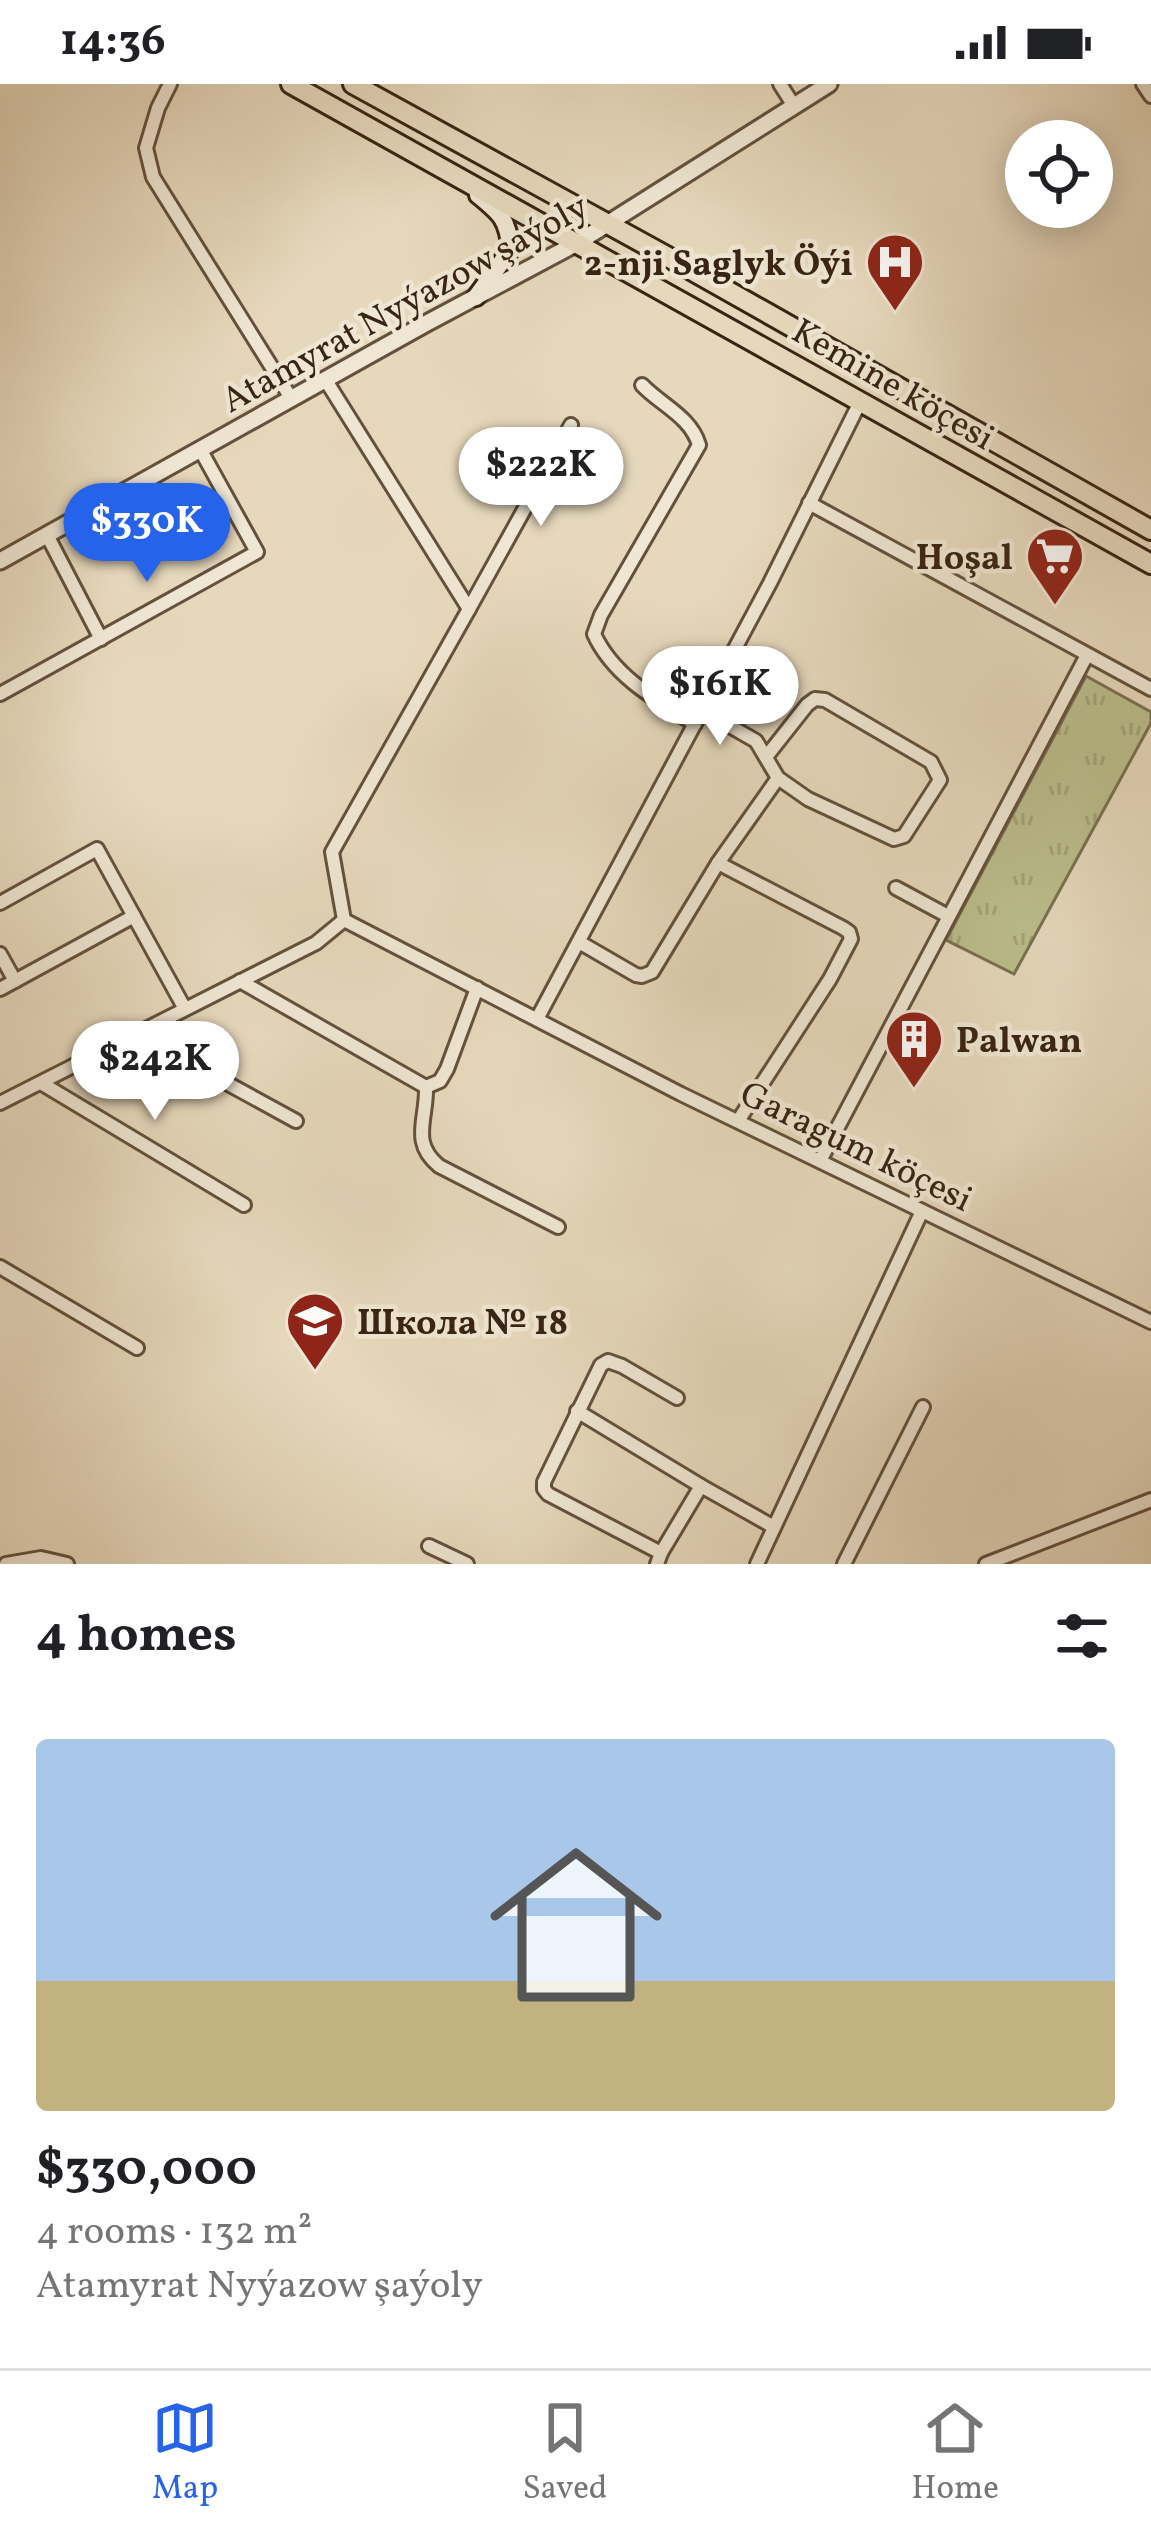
<!DOCTYPE html>
<html lang="en">
<head>
<meta charset="utf-8">
<style>
  :root { --surface:#fff; --page:#f2f2f2; --text:#202124; --muted:#757577; --line:#e0e0e0; --accent:#2563eb }
  body { margin:0; font-family:Vollkorn,serif; background:var(--page); color:var(--text); height:100vh; display:flex; flex-direction:column; font-size:45px; white-space:nowrap }
  * { box-sizing:border-box; margin:0 }
  p { font-size:39px; color:var(--muted) }
  .icon { flex:none; width:66px; height:66px; fill:none; stroke:currentColor; stroke-width:2; stroke-linecap:round; stroke-linejoin:round }
  .map { position:relative; height:1480px; overflow:hidden }
  .drawer { display:flex; flex-direction:column; background:var(--surface); flex:1 }
  .drawer>* { flex:none }
  .controls { position:absolute; left:1005px; top:36px; display:grid; gap:24px }
  .controls a { display:grid; place-items:center; width:108px; height:108px; border-radius:50%; background:var(--surface); box-shadow:0 6px 30px #0003; font-size:60px }
  .price { position:absolute; translate:-50% -102px; padding:0 27px; border-radius:42px; background:#fff; color:#222; font-size:39px; line-height:78px; filter:drop-shadow(0 3px 6px #0008) }
  .price::after { content:''; position:absolute; left:50%; top:72px; width:36px; height:27px; margin-left:-18px; background:inherit; clip-path:polygon(0 0,100% 0,50% 100%) }
  .price.current { background:var(--accent); color:#fff }
  ul { padding:0; list-style:none }
  li { display:grid; align-content:center; gap:24px; height:636px; padding:0 36px }
  li span { display:grid; place-items:center; height:372px; border-radius:12px; color:#555 }
  li>.icon { margin-inline-start:auto }
  span .icon { width:216px; height:216px; fill:#fffc; stroke-width:1 }
  li b { font-size:51px }
  h2 { display:flex; justify-content:space-between; align-items:center; height:144px; padding:0 36px; font-size:51px }
  .status { display:flex; justify-content:space-between; align-items:center; height:84px; padding:0 60px; background:var(--surface); direction:ltr }
  .status svg { height:33px; fill:currentColor }
  .dock { display:flex; justify-content:space-around; align-items:center; height:168px; border-top:3px solid var(--line); background:var(--surface); font-size:33px; color:var(--muted) }
  .dock a { display:grid; justify-items:center; gap:6px }
  .dock .current { color:var(--accent) }
  .map>svg:first-child { display:block }
  .park { fill:url(#park-tufts); stroke:#7a7050; stroke-width:3 }
  .lines { fill:none; stroke-linecap:round; stroke-linejoin:round }
  .minor-casing { stroke:#64513d; stroke-width:18 }
  .tertiary-casing { stroke:#64513d; stroke-width:21 }
  .secondary-casing { stroke:#382413; stroke-width:22 }
  .primary-casing { stroke:#382413; stroke-width:24 }
  .minor { stroke:#efe6d3; stroke-width:12 }
  .tertiary { stroke:#efe6d3; stroke-width:15 }
  .secondary { stroke:#efe6d3; stroke-width:16 }
  .primary { stroke:#e6d8bc; stroke-width:18 }
  .labels { text-anchor:middle; stroke-width:9; stroke-linejoin:round; paint-order:stroke }
  .poi-label { font-size:36px; font-weight:bold; fill:#382413; stroke:#efe6d3; text-anchor:end }
  .street-label { font-size:36px; fill:#382413; stroke:#efe6d3 }
</style>
</head>
<body>
<div class="status"><b>14:36</b><svg viewBox="0 0 49 12"><path d="M0 12V9h3v3zM5 12V6h3v6zM10 12V3h3v9zM15 12V0h3v12zM26 1h20v11H26zM47 4h2v5h-2z"/></svg></div>
<div class="map">
<svg width="1151" height="1480" viewBox="0 0 1151 1480">
  <defs>
    <pattern id="park-tufts" width="24" height="20" patternUnits="userSpaceOnUse" patternTransform="scale(3)"><rect width="24" height="20" fill="#bbbd8c"/><path d="M3 7l-1-3M5 7V3M7 7l1-3M15 17l-1-3M17 17v-4M19 17l1-3" fill="none" stroke="#a2a278"/></pattern>
  </defs>
  <rect width="100%" height="100%" fill="#e6d8bc"/>
  <filter id="stains"><feTurbulence type="fractalNoise" baseFrequency=".00167" numOctaves="4"/><feColorMatrix values="0 0 0 0 .2 0 0 0 0 .09 0 0 0 0 .02 0 0 0 .5 -.17"/></filter>
  <radialGradient id="worn" r=".72"><stop offset=".6" stop-color="#630" stop-opacity="0"/><stop offset="1" stop-color="#630" stop-opacity=".3"/></radialGradient>
  <polygon class="park" points="1086,592 1151,628 1151,639 1014,890 946,856"/>
  <g class="lines">
    <defs>
      <g id="minor">
        <polyline points="170,0 158,24 146,64 153,93 291,314"/>
        <polyline points="780,0 794,22"/>
        <polyline points="1143,0 1151,12"/>
        <polyline points="325,295 469,525 332,768 344,836"/>
        <path d="M642,301C661,321 691,333 699,361L601,531L594,550C613,592 656,616 695,640"/>
        <polyline points="809,419 1151,605"/>
        <polyline points="47,451 101,555"/>
        <polyline points="469,525 571,341"/>
        <polyline points="0,610 257,468 200,365"/>
        <polyline points="702,626 756,657 778,694 808,715 894,755 904,752 940,696 931,678 825,616 815,615 807,621 766,673"/>
        <polyline points="718,779 843,844 849,848 851,855 830,895 738,1037"/>
        <polyline points="896,804 948,832"/>
        <polyline points="0,819 97,765 185,925"/>
        <polyline points="579,858 636,891 642,892 652,888 718,779 778,694"/>
        <polyline points="0,870 15,897"/>
        <polyline points="240,897 426,1003 440,997 447,985 477,904"/>
        <polyline points="0,905 134,832"/>
        <polyline points="537,935 770,499 860,318"/>
        <polyline points="137,950 296,1037"/>
        <polyline points="41,999 244,1121"/>
        <path d="M426,1003C427,1036 410,1058 439,1082L558,1143"/>
        <polyline points="0,1019 316,859 344,836 681,1010 1151,1238"/>
        <polyline points="820,1077 1087,571"/>
        <polyline points="0,1183 137,1264"/>
        <polyline points="577,1327 701,1402 774,1443"/>
        <polyline points="429,1462 467,1480"/>
        <polyline points="661,1469 701,1402"/>
        <polyline points="6,1480 41,1474 67,1480"/>
        <polyline points="657,1480 661,1469 548,1410 544,1405 544,1398 601,1281 608,1277 622,1282 677,1314"/>
        <polyline points="757,1480 922,1127"/>
        <polyline points="844,1480 923,1323"/>
        <polyline points="986,1480 1151,1416"/>
      </g>
      <polyline id="tertiary" points="0,477 425,240 577,159 829,0"/>
      <path id="secondary" d="M476,213L511,165C507,134 501,130 478,111"/>
      <g id="primary">
        <polyline points="291,0 1151,480"/>
        <polyline points="353,0 668,173 1151,446"/>
      </g>
    </defs>
    <use href="#minor" class="minor-casing"/>
    <use href="#tertiary" class="tertiary-casing"/>
    <use href="#secondary" class="secondary-casing"/>
    <use href="#primary" class="primary-casing"/>
    <use href="#minor" class="minor"/>
    <use href="#tertiary" class="tertiary"/>
    <use href="#secondary" class="secondary"/>
    <use href="#primary" class="primary"/>
  </g>
  <defs>
    <symbol id="hospital-pin" viewBox="-11 -11 22 30"><path d="M0 17L-7.5 6A9.5 9.5 0 1 1 7.5 6Z" fill="#8f2418" stroke="#efe6d3"/><path d="M-5-5h3v3.5h4V-5h3V5h-3V1.5h-4V5h-3Z" fill="#fff"/></symbol>
    <symbol id="supermarket-pin" viewBox="-11 -11 22 30"><path d="M0 17L-7.5 6A9.5 9.5 0 1 1 7.5 6Z" fill="#8f2418" stroke="#efe6d3"/><path d="M-6-5.5h2.5l.6 2H6L4.5 2H-2.5L-4.4-4H-6ZM-1.5 3.2a1.3 1.3 0 1 0 .1 0ZM3 3.2a1.3 1.3 0 1 0 .1 0Z" fill="#fff"/></symbol>
    <symbol id="building-pin" viewBox="-11 -11 22 30"><path d="M0 17L-7.5 6A9.5 9.5 0 1 1 7.5 6Z" fill="#8f2418" stroke="#efe6d3"/><path d="M-4-6H4V6H1V3H-1V6H-4ZM-2.5-4.3h1.7v1.8h-1.7ZM.8-4.3h1.7v1.8H.8ZM-2.5-1h1.7V.8h-1.7ZM.8-1h1.7V.8H.8Z" fill="#fff"/></symbol>
    <symbol id="school-pin" viewBox="-11 -11 22 30"><path d="M0 17L-7.5 6A9.5 9.5 0 1 1 7.5 6Z" fill="#8f2418" stroke="#efe6d3"/><path d="M0-5L7-2L0 1L-7-2ZM-4 1L0 2.5L4 1V4Q0 6-4 4Z" fill="#fff"/></symbol>
  </defs>
  <g fill-rule="evenodd">
    <use href="#hospital-pin" x="862" y="145" width="66" height="90"/>
    <use href="#supermarket-pin" x="1022" y="439" width="66" height="90"/>
    <use href="#building-pin" x="881" y="922" width="66" height="90"/>
    <use href="#school-pin" x="282" y="1204" width="66" height="90"/>
  </g>
  <g class="labels">
    <g class="poi-label">
      <text x="853" y="191">2-nji Saglyk Öýi</text>
      <text x="1013" y="485">Hoşal</text>
      <text x="956" y="968" text-anchor="start">Palwan</text>
      <text x="357" y="1250" text-anchor="start">Школа № 18</text>
    </g>
    <g class="street-label">
      <text transform="translate(404 218) rotate(-29)" y="13">Atamyrat Nyýazow şaýoly</text>
      <text transform="translate(894 299) rotate(30)" y="13">Kemine köçesi</text>
      <text transform="translate(857 1061) rotate(26)" y="13">Garagum köçesi</text>
    </g>
  </g>
  <rect width="100%" height="100%" filter="url(#stains)"/>
  <rect width="100%" height="100%" fill="url(#worn)"/>
</svg>
<div class="controls">
<a><svg class="icon" aria-label="locate" viewBox="0 0 24 24"><circle cx="12" cy="12" r="6"/><path d="M12 2v4M12 18v4M2 12h4M18 12h4"/></svg></a>
</div>
<b class="price" style="left:541px;top:445px">$222K</b>
<b class="price current" style="left:147px;top:501px">$330K</b>
<b class="price" style="left:720px;top:664px">$161K</b>
<b class="price" style="left:155px;top:1039px">$242K</b>
</div>
<section class="drawer">
<h2>4 homes<svg class="icon" aria-label="filters" viewBox="0 0 24 24"><path d="M4 7h16M4 17h16"/><circle cx="9" cy="7" r="2"/><circle cx="15" cy="17" r="2"/></svg></h2>
<ul>
<li><span style="background:linear-gradient(#a9c7e8 65%,#c2b280 0)"><svg class="icon" aria-label="home" viewBox="0 0 24 24"><path d="M3 11l9-7 9 7M6 9v11h12V9"/></svg></span><div><b>$330,000</b><p>4 rooms · 132 m²</p><p>Atamyrat Nyýazow şaýoly</p></div></li>
</ul>
</section>
<nav class="dock">
<a class="current"><svg class="icon" aria-label="map" viewBox="0 0 24 24"><path d="M3 6l6-2 6 2 6-2v14l-6 2-6-2-6 2zM9 4v14M15 6v14"/></svg>Map</a>
<a><svg class="icon" aria-label="saved" viewBox="0 0 24 24"><path d="M7 4h10v16l-5-4-5 4z"/></svg>Saved</a>
<a><svg class="icon" aria-label="home" viewBox="0 0 24 24"><path d="M3 11l9-7 9 7M6 9v11h12V9"/></svg>Home</a>
</nav>
</body>
</html>
